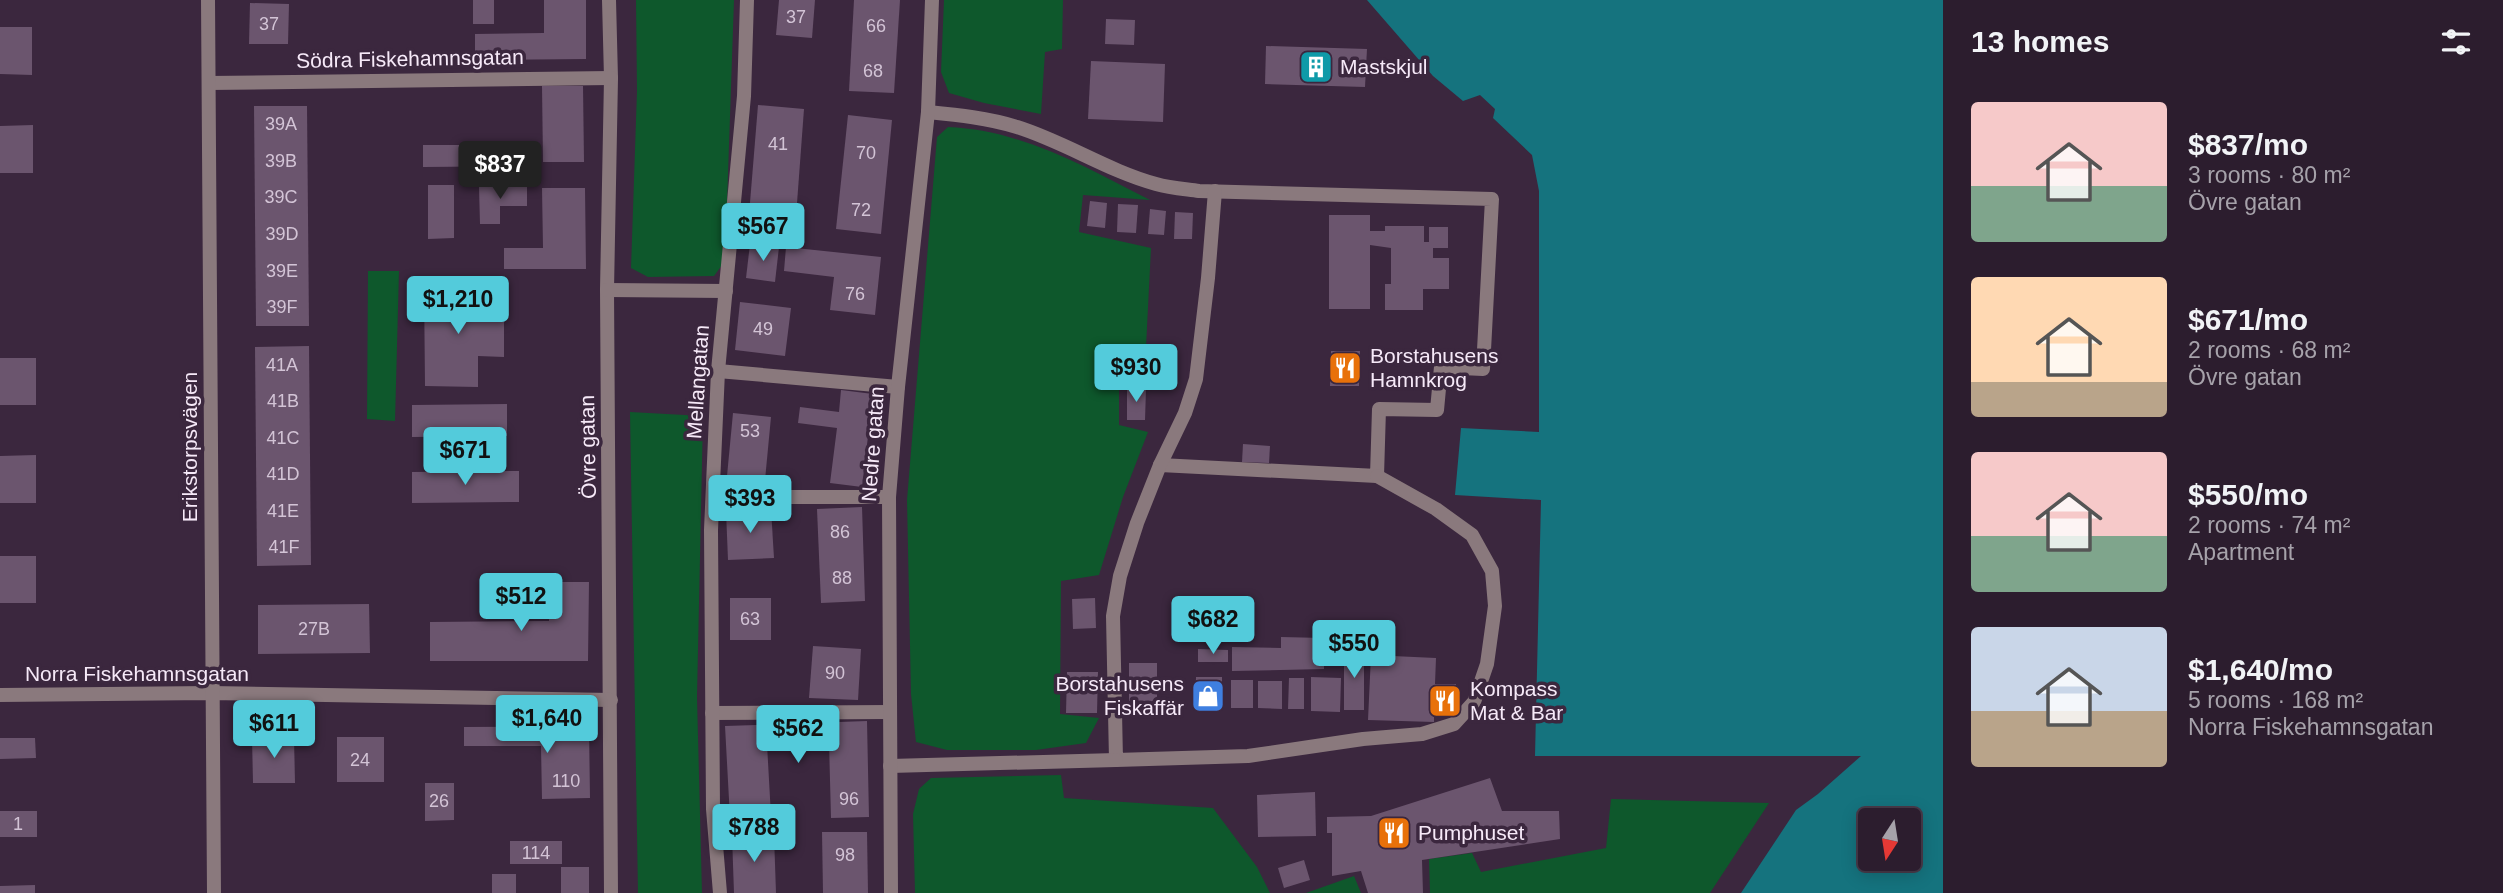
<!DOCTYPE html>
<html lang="en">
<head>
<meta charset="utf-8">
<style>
  :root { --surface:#2c1d2e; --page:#342636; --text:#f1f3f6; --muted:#a6a2aa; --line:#483b4a; --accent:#53cbdb }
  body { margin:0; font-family:Arial,sans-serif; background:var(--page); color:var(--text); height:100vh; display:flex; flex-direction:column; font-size:26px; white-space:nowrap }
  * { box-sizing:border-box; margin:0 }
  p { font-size:23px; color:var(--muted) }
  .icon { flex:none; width:38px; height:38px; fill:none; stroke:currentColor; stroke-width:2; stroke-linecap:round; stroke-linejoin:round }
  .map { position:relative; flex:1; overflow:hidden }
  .details { display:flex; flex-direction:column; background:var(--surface); width:560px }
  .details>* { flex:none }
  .needle { width:46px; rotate:192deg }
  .buttons { position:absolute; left:1858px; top:808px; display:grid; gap:14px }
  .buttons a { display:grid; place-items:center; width:63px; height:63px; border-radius:7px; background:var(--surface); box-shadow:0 4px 18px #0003,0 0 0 2px var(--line); font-size:35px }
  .price { position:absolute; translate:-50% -60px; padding:0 16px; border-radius:7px; background:var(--accent); color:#111; font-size:23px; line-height:46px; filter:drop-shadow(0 2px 4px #0008) }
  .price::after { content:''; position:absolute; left:50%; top:42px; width:21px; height:16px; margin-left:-10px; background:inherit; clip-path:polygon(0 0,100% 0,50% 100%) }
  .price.on { background:#222; color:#fff }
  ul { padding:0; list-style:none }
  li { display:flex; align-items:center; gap:21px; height:175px; padding:0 28px }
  li span { display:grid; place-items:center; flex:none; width:196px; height:140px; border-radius:7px; color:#555 }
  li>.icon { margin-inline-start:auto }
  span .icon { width:84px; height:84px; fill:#fffc; stroke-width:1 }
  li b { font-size:30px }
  h2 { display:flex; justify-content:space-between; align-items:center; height:84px; padding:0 28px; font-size:30px }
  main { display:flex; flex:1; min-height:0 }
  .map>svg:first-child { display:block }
  .green { fill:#0e582c }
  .water { fill:#15737e; fill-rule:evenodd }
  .building { fill:#6b556e }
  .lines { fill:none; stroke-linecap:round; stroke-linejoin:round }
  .service { stroke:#8a797d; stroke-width:14 }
  .minor { stroke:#8a797d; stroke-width:14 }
  .tertiary { stroke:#8a797d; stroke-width:14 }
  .labels { text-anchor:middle; stroke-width:7; stroke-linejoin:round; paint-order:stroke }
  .number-label { font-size:18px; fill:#d3c4d6 }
  .street-label { font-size:21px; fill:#f6e9f8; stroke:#3b273e }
  .poi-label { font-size:21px; fill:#f6e9f8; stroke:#3b273e; text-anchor:start }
</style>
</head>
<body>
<main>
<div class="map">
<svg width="1943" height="893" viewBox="0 0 1943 893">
  <rect width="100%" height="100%" fill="#3b273e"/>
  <g class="green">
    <polygon points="636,0 734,0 725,261 714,276 648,277 631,268 637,91"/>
    <polygon points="944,0 1063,0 1062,49 1045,52 1041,114 984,103 949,93 941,72"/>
    <path d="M948,127C1022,130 1085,167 1150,200L1083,195L1079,232L1151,248L1145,367L1119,376V425L1148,432L1123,497L1099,575L1061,581L1060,714L1099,718L1086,743L1036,750H947L916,742L911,694L907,500L937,137Z"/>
    <polygon points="368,271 399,271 395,421 367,419"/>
    <polygon points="630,412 703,416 697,697 702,893 638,893"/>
    <polygon points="1061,775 1064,798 1213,808 1257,867 1270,893 915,893 913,814 919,789 931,778"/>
    <polygon points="1611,799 1769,803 1710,893 1430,893 1429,859 1472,853 1481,872 1606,848"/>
    <polygon points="1354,876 1361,893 1306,893"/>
  </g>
  <path class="water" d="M1367,0H1943V893H1741L1796,810L1818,794L1861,756H1535L1541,500L1455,495L1461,428L1539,432V191L1532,155L1493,118L1495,109L1480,95L1463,101L1433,76ZM1871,821H1909V859H1871Z"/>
  <g class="building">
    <rect x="473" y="0" width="21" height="24"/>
    <polygon points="544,0 586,0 586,59 475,60 475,34 544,33"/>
    <polygon points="779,0 815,0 812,38 776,35"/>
    <polygon points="854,0 900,0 894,93 849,91"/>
    <polygon points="250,3 289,4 288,44 249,44"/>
    <polygon points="1106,19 1135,20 1134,45 1105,44"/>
    <polygon points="0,27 32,27 32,75 0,74"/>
    <polygon points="1266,46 1367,49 1365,87 1265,84"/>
    <polygon points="1091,61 1165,64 1163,122 1088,119"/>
    <polygon points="542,86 583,86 584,162 543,162"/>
    <polygon points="758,105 804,109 795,230 748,227"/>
    <polygon points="254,106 307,106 309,326 256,326"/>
    <polygon points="848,115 892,120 881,234 836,229"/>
    <polygon points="33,125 33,173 0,173 0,126"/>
    <polygon points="423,145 532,145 532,166 423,167"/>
    <polygon points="428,185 454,185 454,238 428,239"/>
    <polygon points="527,186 527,206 500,206 500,224 480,224 479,187"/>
    <polygon points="542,188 585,188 586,269 504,269 504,248 543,248"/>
    <polygon points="1090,201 1107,203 1105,228 1087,226"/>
    <polygon points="1118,204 1138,205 1136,233 1117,232"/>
    <polygon points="1150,209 1166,211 1164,235 1148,234"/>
    <polygon points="1175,212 1193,213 1192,239 1174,239"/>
    <polygon points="1329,215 1370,215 1370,231 1385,231 1385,226 1424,226 1424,242 1429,242 1429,227 1448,227 1448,248 1433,248 1433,258 1449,258 1449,289 1423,289 1423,310 1385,310 1385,284 1391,284 1391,248 1370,245 1370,309 1329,309"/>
    <polygon points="750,244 779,247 775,282 746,278"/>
    <polygon points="786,247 881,257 875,315 830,310 834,277 784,271"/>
    <polygon points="424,285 477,285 477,314 504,314 504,357 478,356 478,387 425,386"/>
    <polygon points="740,302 791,308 785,356 735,350"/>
    <polygon points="309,346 311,565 257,566 255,347"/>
    <polygon points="1331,351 1360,351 1359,386 1330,386"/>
    <rect x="0" y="358" width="36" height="47"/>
    <polygon points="1127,388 1146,388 1145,420 1127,420"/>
    <polygon points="841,390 873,394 862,487 830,483 837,428 798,423 800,407 839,412"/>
    <polygon points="507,404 507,436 412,437 412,405"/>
    <polygon points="733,413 771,417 765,480 727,476"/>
    <polygon points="1243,444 1270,446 1269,463 1242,462"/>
    <polygon points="36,455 36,503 0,503 0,456"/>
    <polygon points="519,471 519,502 412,503 412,472"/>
    <polygon points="862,507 865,601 821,603 817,509"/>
    <polygon points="771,509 774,558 728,560 726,511"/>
    <rect x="0" y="556" width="36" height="47"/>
    <polygon points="548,582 589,582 588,661 430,661 430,622 549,621"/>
    <rect x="730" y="598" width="41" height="42"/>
    <polygon points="1095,598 1096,628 1073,629 1072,599"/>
    <polygon points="369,604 370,653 258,654 258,605"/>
    <polygon points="1281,637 1324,638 1324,669 1232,671 1232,647 1281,648"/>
    <polygon points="813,646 861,649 858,700 809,698"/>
    <polygon points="1198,649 1228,650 1228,662 1198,662"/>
    <rect x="1344" y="649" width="20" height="61"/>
    <polygon points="1371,655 1436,658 1435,684 1456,684 1455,717 1434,717 1434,722 1368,720"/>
    <rect x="1129" y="663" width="28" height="46"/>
    <polygon points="1067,672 1098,672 1097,713 1066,713"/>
    <polygon points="1196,677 1222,677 1222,710 1195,710"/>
    <polygon points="1311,677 1341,678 1340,712 1311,711"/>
    <polygon points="1289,678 1304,678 1304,709 1288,709"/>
    <rect x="1231" y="680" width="22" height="28"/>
    <polygon points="1258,681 1282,681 1282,709 1258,708"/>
    <polygon points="867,721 869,817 831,818 829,742 767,744 771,816 730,818 725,726"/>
    <polygon points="589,726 590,798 542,799 541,746 464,746 464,727"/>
    <polygon points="252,737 294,737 295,783 253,783"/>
    <rect x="337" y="737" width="47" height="45"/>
    <polygon points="0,738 35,738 36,758 0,759"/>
    <polygon points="1490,778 1502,811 1559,811 1560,839 1422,860 1423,893 1368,893 1361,871 1332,876 1332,833 1327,833 1327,817 1371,816"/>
    <polygon points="425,783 454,783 454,820 425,821"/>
    <polygon points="1315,792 1316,836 1258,837 1257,795"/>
    <rect x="0" y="811" width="37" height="26"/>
    <polygon points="822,832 867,832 868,893 823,893"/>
    <polygon points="774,835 776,893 734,893 732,836"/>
    <rect x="510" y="841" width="52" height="23"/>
    <polygon points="1304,860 1310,880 1284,888 1278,868"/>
    <rect x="561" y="867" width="28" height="26"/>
    <rect x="492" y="874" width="24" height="19"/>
    <polygon points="35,885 35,893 0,893 0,886"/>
  </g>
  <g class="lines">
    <g class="service">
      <path d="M928,112C958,115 988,118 1017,127C1065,142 1108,171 1156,184C1170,188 1185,189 1199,191L1492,199L1483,369L1441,367L1437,410L1379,409L1377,476L1160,465"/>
      <polyline points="1215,191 1208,278 1196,379 1185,413 1160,465 1137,523 1120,576 1113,616 1116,760 1248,756 1363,739 1422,734 1454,724 1474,702 1487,664 1495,606 1492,571 1472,535 1436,509 1377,476"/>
      <polyline points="718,371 898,387"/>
      <polyline points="713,497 889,497"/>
      <polyline points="712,713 890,712"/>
      <polyline points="890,766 1116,760"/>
    </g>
    <g class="minor">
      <polyline points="609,0 611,78 607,290 611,893"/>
      <polyline points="209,83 611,78"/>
      <polyline points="607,290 726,291"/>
      <polyline points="0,695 211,693 611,700"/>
      <polyline points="720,893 713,809 711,530 718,371 744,96 747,0"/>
      <polyline points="891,893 889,497 898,387 928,112 932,0"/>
    </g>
    <polyline class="tertiary" points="208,0 214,893"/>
  </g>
  <defs>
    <symbol id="building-square" viewBox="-11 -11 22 22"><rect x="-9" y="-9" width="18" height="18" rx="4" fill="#0f9aa8" stroke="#3b273e"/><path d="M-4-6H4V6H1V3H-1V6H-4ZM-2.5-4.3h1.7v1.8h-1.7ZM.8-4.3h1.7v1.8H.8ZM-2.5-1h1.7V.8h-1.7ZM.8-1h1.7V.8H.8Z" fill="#fff"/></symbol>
    <symbol id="restaurant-square" viewBox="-11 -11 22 22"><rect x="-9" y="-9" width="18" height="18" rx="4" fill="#e8710a" stroke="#3b273e"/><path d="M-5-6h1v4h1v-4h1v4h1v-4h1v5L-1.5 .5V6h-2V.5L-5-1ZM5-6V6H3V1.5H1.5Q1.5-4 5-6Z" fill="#fff"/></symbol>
    <symbol id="shop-square" viewBox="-11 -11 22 22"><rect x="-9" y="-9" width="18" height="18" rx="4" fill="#3f7fe0" stroke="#3b273e"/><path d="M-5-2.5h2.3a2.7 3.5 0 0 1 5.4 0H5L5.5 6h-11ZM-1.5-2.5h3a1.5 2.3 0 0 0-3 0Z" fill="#fff"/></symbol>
  </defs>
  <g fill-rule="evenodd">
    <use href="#building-square" x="1297" y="48" width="38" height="38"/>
    <use href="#restaurant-square" x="1326" y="349" width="38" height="38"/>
    <use href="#shop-square" x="1189" y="677" width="38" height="38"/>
    <use href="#restaurant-square" x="1426" y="682" width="38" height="38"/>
    <use href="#restaurant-square" x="1375" y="814" width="38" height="38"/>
  </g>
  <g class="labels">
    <g class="number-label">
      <text x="796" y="23">37</text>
      <text x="269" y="30">37</text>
      <text x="876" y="32">66</text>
      <text x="873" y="77">68</text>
      <text x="281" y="130">39A</text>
      <text x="778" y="150">41</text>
      <text x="866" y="159">70</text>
      <text x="281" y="167">39B</text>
      <text x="281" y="203">39C</text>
      <text x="861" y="216">72</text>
      <text x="282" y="240">39D</text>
      <text x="282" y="277">39E</text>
      <text x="855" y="300">76</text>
      <text x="282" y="313">39F</text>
      <text x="763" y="335">49</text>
      <text x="282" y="371">41A</text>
      <text x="283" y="407">41B</text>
      <text x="750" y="437">53</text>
      <text x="283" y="444">41C</text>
      <text x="283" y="480">41D</text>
      <text x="283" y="517">41E</text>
      <text x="840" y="538">86</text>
      <text x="284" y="553">41F</text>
      <text x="842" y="584">88</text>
      <text x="750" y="625">63</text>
      <text x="314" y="635">27B</text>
      <text x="835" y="679">90</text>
      <text x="360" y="766">24</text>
      <text x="566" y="787">110</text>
      <text x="849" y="805">96</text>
      <text x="439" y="807">26</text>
      <text x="18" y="830">1</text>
      <text x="536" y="859">114</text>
      <text x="845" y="861">98</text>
    </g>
    <g class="street-label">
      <text transform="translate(410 59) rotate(-1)" y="7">Södra Fiskehamnsgatan</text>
      <text transform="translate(698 382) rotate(-86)" y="7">Mellangatan</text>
      <text transform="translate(873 444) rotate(-86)" y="7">Nedre gatan</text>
      <text transform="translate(190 447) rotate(-90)" y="7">Erikstorpsvägen</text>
      <text transform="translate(588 447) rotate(-91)" y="7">Övre gatan</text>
      <text x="137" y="681">Norra Fiskehamnsgatan</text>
    </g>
    <g class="poi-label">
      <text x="1340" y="74">Mastskjul</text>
      <text x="1370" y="363">Borstahusens<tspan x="1370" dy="24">Hamnkrog</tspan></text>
      <text x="1184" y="691" text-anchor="end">Borstahusens<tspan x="1184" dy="24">Fiskaffär</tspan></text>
      <text x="1470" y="696">Kompass<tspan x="1470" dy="24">Mat &amp; Bar</tspan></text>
      <text x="1418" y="840">Pumphuset</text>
    </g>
  </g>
</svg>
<div class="buttons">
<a><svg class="needle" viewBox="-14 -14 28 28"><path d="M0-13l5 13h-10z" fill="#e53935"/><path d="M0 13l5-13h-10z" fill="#a6a2aa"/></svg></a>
</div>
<b class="price on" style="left:500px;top:201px">$837</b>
<b class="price" style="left:763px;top:263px">$567</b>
<b class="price" style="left:458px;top:336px">$1,210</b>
<b class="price" style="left:1136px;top:404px">$930</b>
<b class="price" style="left:465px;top:487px">$671</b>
<b class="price" style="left:750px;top:535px">$393</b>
<b class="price" style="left:521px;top:633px">$512</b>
<b class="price" style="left:1213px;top:656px">$682</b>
<b class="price" style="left:1354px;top:680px">$550</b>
<b class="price" style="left:547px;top:755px">$1,640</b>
<b class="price" style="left:274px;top:760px">$611</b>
<b class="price" style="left:798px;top:765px">$562</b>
<b class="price" style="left:754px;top:864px">$788</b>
</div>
<section class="details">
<h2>13 homes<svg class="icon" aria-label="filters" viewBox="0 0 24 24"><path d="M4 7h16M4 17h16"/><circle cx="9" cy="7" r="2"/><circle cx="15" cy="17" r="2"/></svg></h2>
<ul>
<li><span style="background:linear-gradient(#f6c9c9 60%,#7fa58c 0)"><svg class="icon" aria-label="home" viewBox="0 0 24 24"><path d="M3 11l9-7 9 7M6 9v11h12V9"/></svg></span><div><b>$837/mo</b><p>3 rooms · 80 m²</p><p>Övre gatan</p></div></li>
<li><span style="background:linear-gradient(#ffd9b3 75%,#b9a48a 0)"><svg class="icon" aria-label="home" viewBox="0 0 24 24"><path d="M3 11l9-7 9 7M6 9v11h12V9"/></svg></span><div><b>$671/mo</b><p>2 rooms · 68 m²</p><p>Övre gatan</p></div></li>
<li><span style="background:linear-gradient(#f6c9c9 60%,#7fa58c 0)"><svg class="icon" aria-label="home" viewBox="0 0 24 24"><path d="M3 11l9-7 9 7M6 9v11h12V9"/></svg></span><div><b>$550/mo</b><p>2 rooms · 74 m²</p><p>Apartment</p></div></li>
<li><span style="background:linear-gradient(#c9d6e8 60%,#b9a48a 0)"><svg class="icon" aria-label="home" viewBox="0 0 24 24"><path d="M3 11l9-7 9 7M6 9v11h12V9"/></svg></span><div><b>$1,640/mo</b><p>5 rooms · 168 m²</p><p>Norra Fiskehamnsgatan</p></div></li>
</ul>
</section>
</main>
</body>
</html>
